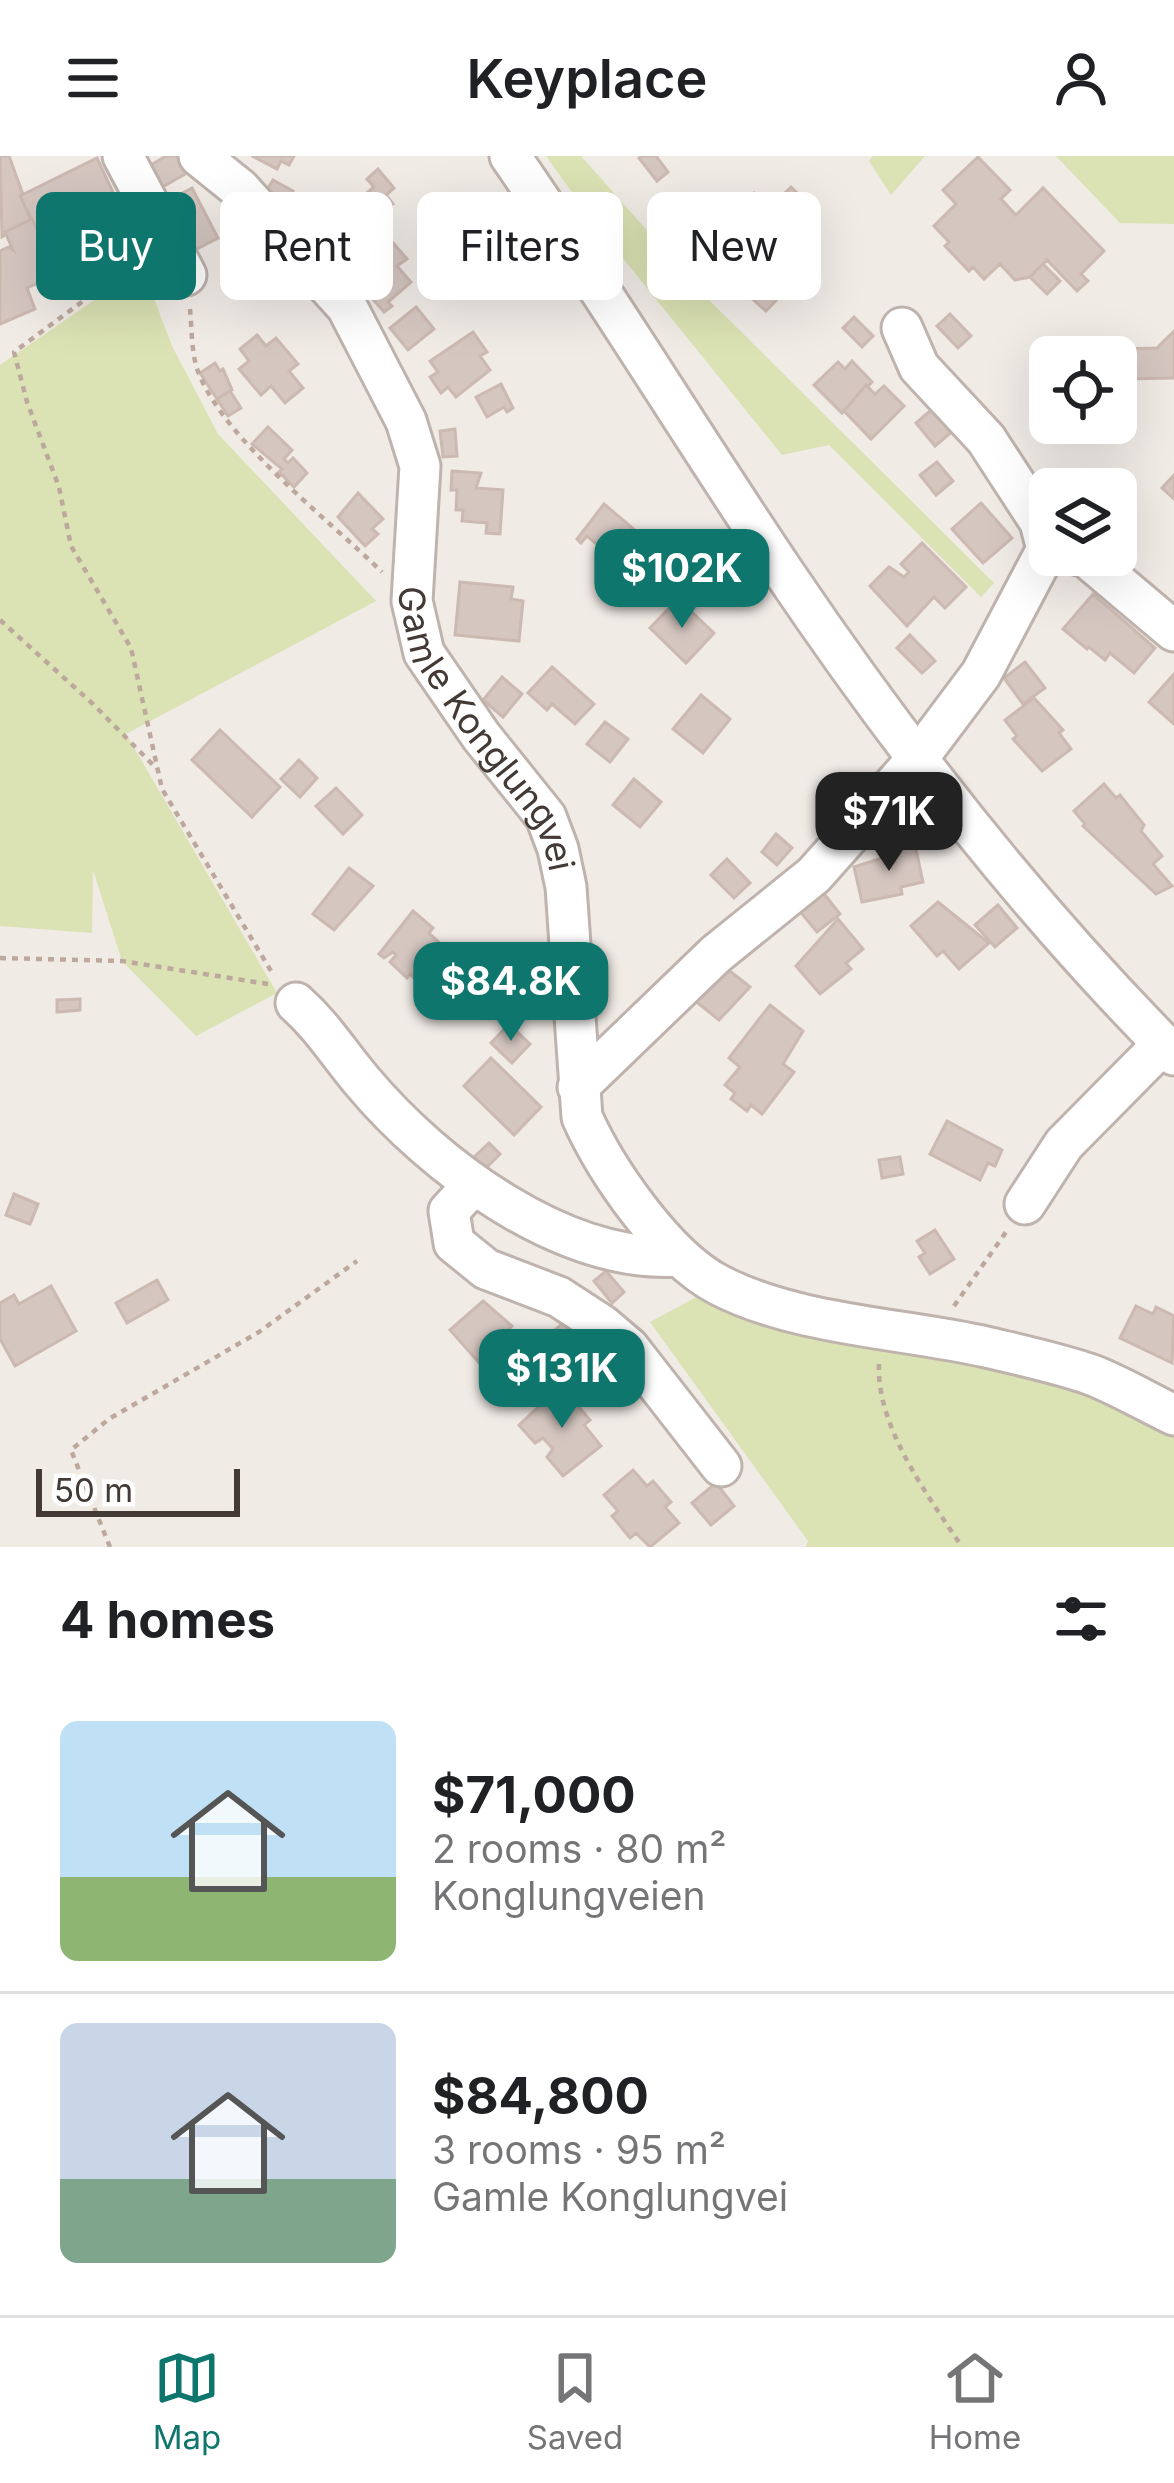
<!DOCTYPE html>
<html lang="en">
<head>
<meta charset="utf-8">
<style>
  :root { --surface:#fff; --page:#f6f6f6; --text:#202124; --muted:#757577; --line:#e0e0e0; --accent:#0f766e }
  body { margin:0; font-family:Inter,sans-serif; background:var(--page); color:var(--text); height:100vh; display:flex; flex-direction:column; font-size:45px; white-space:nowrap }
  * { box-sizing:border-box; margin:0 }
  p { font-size:39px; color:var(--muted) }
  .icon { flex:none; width:66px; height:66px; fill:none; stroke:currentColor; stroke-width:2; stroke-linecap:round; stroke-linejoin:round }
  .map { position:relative; height:1391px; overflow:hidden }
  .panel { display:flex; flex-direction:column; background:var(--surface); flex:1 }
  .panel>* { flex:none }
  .top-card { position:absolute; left:36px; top:36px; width:1104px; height:108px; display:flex; gap:24px }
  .controls { position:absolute; left:1029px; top:180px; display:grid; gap:24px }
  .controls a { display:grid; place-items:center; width:108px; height:108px; border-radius:18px; background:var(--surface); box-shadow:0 12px 48px #0002; font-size:60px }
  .scale { position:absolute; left:36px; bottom:30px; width:204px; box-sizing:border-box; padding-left:12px; border:6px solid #433a36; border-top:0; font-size:33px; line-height:42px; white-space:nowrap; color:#433a36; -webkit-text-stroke:9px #fff; paint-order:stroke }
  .price { position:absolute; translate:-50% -102px; padding:0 27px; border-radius:24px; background:var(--accent); color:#fff; font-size:39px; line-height:78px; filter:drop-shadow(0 3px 6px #0008) }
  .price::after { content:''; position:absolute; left:50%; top:72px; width:36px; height:27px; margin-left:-18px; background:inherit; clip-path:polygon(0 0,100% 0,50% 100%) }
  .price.current { background:#222; color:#fff }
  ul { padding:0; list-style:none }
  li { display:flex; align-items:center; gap:36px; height:300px; padding:0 60px }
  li+li { border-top:3px solid var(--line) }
  li span { display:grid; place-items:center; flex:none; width:336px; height:240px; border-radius:18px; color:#555 }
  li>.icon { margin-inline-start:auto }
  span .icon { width:144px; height:144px; fill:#fffc; stroke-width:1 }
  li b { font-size:51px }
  h2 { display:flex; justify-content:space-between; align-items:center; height:144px; padding:0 60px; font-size:51px }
  .tag { padding:0 42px; border-radius:18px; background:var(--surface); box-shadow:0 12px 48px #0002; font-size:42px; line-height:108px }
  .tag.current { background:var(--accent); color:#fff }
  header { display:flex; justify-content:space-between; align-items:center; height:156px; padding:0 60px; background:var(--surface); font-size:54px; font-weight:600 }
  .dock { display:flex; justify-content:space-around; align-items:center; height:168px; border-top:3px solid var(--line); background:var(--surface); font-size:33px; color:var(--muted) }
  .dock a { display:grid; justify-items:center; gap:6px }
  .dock .current { color:var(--accent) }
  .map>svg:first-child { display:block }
  .green { fill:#dbe2b3 }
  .building { fill:#d5c6c0; stroke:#ccb9b1; stroke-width:3 }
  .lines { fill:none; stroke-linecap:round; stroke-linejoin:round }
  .minor-casing { stroke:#bfb3ad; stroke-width:45 }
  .path { stroke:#bca89d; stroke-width:4.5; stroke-dasharray:6 6; stroke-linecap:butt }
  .minor { stroke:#fff; stroke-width:39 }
  .labels { text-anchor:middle; stroke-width:9; stroke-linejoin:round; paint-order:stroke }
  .street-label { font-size:36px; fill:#433a36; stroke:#fff }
</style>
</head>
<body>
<header><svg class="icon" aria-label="menu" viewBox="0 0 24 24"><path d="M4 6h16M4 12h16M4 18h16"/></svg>Keyplace<svg class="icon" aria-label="person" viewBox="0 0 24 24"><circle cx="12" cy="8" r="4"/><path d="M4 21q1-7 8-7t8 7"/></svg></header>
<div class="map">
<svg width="1174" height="1391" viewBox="0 0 1174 1391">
  <rect width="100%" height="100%" fill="#f1ebe6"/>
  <g class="green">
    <polygon points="546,0 581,0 708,143 994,427 981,441 829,289 782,299 592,64"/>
    <polygon points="873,0 925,0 891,39 869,5"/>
    <polygon points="1056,0 1174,0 1174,68 1120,67"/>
    <polygon points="142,111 172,190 218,278 376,445 126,578 277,837 196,880 122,805 93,714 92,777 0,770 0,209"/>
    <polygon points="704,1137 1105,1234 1174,1274 1174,1391 806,1391 808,1385 650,1166"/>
  </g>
  <g class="building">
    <polygon points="0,0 9,0 32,63 2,81"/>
    <polygon points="166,0 177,0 187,17 159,33 146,12"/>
    <polygon points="252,0 294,0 289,9 281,5 277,13"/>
    <polygon points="642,0 656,0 668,16 657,25 639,2"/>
    <polygon points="978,1 1010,34 1001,43 1016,59 1043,32 1104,95 1081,118 1088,125 1077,135 1047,104 1030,121 1015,124 1000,108 984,123 973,111 969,115 945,90 949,86 934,70 956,48 943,34"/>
    <polygon points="97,2 113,36 102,42 105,49 95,54 100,66 84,74 89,84 82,87 90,105 58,119 20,40"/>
    <polygon points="378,13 394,32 386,39 393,48 368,68 352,49 374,31 367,23"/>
    <polygon points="273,24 293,35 287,46 266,35"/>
    <polygon points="791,31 816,55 805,67 779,43"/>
    <polygon points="192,32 218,82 191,96 166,46"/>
    <polygon points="754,37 781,62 727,119 700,93 717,75 713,71 729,55 733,59"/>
    <polygon points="32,63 58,118 27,132 35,153 0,168 0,95 9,91 13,94 5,76"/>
    <polygon points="374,65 407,103 397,110 411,126 388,146 392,150 384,156 363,132 368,127 360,118 366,113 345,89"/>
    <polygon points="1043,108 1060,125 1047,138 1030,121"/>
    <polygon points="758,110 785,135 766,155 739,131"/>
    <polygon points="416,151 434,173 408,194 390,172"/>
    <polygon points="950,158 971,180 958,192 937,170"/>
    <polygon points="854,161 873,180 862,191 843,172"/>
    <polygon points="1174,175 1174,222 1124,223 1116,215 1116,201 1109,201 1117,193 1157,192"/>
    <polygon points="473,176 487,196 480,200 490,214 456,241 448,231 441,237 430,221 438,216 430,205"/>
    <polygon points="257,179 266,190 276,182 298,208 289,215 303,232 285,247 271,230 261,239 239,213 249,205 240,193"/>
    <polygon points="852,205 872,226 842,257 814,229 838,206 845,213"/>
    <polygon points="215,207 220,215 223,213 232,234 217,243 200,217"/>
    <polygon points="501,228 513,252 507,256 504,251 487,261 476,241"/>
    <polygon points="866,229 875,238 884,230 904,250 871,283 844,255"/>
    <polygon points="230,235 241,252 228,260 217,243"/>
    <polygon points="936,250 955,273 935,290 916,267"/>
    <polygon points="268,271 292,294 284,303 288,307 293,302 307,317 294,331 279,316 282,313 252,288"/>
    <polygon points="455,273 457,300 443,301 440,275"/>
    <polygon points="937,306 953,325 936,339 920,319"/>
    <polygon points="452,315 481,317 476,332 503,334 500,378 486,377 487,367 462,365 463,354 456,354 457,334 451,334"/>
    <polygon points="1174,319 1174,343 1162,332"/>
    <polygon points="358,337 383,363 372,373 378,378 365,390 338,361"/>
    <polygon points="981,347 1012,382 983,407 952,373"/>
    <polygon points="604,348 656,392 633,419 587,380 581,387 577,383"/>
    <polygon points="734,386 754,407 733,426 714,405"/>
    <polygon points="922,387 966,431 945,452 934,441 907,470 870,430 889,411 904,421 909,416 901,408"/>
    <polygon points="460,426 513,431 511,443 523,445 519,485 455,479"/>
    <polygon points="1093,438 1155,492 1134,517 1110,497 1105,504 1089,491 1087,493 1063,473"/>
    <polygon points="678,443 714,477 686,507 650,472"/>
    <polygon points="910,479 935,505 922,517 897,492"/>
    <polygon points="1025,506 1045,532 1023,548 1004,522"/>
    <polygon points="552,511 594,548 575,568 552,548 547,554 528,537"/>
    <polygon points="1174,518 1174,568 1149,546"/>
    <polygon points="502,521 522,538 503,561 483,544"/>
    <polygon points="701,539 730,563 703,597 673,573"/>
    <polygon points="1034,542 1063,574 1059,577 1071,593 1042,615 1013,583 1017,580 1005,564"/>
    <polygon points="605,566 628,583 610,606 587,588"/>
    <polygon points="220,574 280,631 252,661 192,604"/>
    <polygon points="299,604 317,622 300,641 281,623"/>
    <polygon points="634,623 661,646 640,671 613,649"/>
    <polygon points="1104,628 1116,642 1120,639 1144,669 1141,675 1162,700 1153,708 1172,730 1156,738 1083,670 1085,668 1074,655"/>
    <polygon points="336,632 362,659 343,678 316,650"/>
    <polygon points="918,641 936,665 913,683 894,659"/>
    <polygon points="776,678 792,692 777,709 762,696"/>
    <polygon points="915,689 923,726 901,731 902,738 862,746 854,711 879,703 887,695"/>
    <polygon points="727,703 750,727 734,742 711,719"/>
    <polygon points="349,712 373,730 334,774 313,758"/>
    <polygon points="821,734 840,758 817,776 798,753"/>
    <polygon points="938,746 989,787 959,813 943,795 937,800 911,770"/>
    <polygon points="998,749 1017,772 995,791 975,769"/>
    <polygon points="413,755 433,772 429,777 466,811 433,847 418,833 421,829 410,818 407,822 390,806 396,799 393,796 384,802 379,798"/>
    <polygon points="838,763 863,793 846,807 851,813 820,838 796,810"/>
    <polygon points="721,808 750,831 719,864 694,844"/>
    <polygon points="80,843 80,854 57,856 57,844"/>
    <polygon points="770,849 803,875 783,908 794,916 762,958 751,949 747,955 731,943 735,937 725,929 740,911 729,902"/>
    <polygon points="509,868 530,888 512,907 491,887"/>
    <polygon points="491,902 541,951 514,979 464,930"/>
    <polygon points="947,965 1002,994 995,1010 988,1007 980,1024 930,998"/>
    <polygon points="489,987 500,998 485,1013 474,1001"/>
    <polygon points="900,1001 903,1018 882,1022 879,1004"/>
    <polygon points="14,1038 38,1048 30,1068 6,1059"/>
    <polygon points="935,1074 954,1103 930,1118 919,1101 925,1097 917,1085"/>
    <polygon points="606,1115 624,1136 612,1147 594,1125"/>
    <polygon points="157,1124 168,1144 127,1167 116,1147"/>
    <polygon points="51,1130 76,1175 15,1210 0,1183 0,1147 14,1139 19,1148"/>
    <polygon points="483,1145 512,1170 508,1174 521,1189 488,1217 450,1174"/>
    <polygon points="1136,1150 1153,1158 1156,1151 1174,1160 1172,1207 1120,1182"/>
    <polygon points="564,1166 583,1188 559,1208 541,1186"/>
    <polygon points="589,1190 605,1210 582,1230 565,1210"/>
    <polygon points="561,1230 590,1264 584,1269 601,1290 563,1320 547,1301 553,1293 543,1282 535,1287 519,1269"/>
    <polygon points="633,1314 647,1330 653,1325 671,1346 665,1351 679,1367 650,1391 636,1377 630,1382 612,1360 618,1355 604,1339"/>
    <polygon points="716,1327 734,1350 711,1369 692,1347"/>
  </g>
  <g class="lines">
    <defs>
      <g id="minor">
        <polyline points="123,0 186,119"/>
        <path id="s1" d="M199,0L240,33L347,151L406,265L420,310L412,445L424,497L481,580L546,661L558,693L566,731L582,961C606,1015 666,1102 719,1129C796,1169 901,1172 986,1191C1020,1199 1058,1207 1092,1219C1120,1230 1147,1246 1174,1259"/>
        <path d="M510,0C605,137 692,280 785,418C900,588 1029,753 1174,899"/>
        <polyline points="1078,399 1085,400 1174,475"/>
        <path d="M296,847C323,871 339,898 362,925C433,1010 563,1108 679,1100"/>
        <polyline points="578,931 716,798 814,719 918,602 981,518 1047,393 1040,366 986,283 919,211 902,172"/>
        <polyline points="473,1029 449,1055 454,1087 486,1113 559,1141 602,1169 629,1192 721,1310"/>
        <polyline points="1025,1048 1064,988 1163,888"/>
      </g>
    </defs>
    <use href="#minor" class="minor-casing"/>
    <g class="path">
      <polyline points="140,103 14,196 27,246 59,331 71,390 131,492 162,633 274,820"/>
      <path d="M190,153C192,173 191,199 199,218C226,285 329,364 382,416"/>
      <polyline points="0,464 93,548 157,613"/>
      <polyline points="0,802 122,805 268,828"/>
      <polyline points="954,1150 1006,1076"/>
      <path d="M879,1208C876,1271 929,1341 962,1391"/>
      <polyline points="110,1391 71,1294 109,1263 259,1176 357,1105"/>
    </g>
    <use href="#minor" class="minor"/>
  </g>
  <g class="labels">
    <g class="street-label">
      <text dy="13" stroke="none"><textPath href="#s1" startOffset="672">Gamle Konglungvei</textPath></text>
    </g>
  </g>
</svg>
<div class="controls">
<a><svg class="icon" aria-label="locate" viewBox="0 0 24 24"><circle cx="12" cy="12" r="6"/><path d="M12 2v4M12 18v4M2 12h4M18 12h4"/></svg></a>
<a><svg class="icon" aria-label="layers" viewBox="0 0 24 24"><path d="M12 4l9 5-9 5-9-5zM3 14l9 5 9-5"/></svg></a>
</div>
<div class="scale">50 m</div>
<b class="price" style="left:682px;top:475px">$102K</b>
<b class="price current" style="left:889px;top:718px">$71K</b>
<b class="price" style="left:511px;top:888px">$84.8K</b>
<b class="price" style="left:562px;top:1275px">$131K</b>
<div class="top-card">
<a class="tag current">Buy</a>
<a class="tag">Rent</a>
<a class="tag">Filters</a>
<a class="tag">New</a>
</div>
</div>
<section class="panel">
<h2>4 homes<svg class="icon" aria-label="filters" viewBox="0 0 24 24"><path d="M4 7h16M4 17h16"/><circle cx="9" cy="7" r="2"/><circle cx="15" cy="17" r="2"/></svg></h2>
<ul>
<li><span style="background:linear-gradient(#bfe0f5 65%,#8fb573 0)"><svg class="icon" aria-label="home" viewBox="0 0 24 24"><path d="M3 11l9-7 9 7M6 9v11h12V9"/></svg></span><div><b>$71,000</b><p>2 rooms · 80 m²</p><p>Konglungveien</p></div></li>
<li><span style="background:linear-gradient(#c9d6e8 65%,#7fa58c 0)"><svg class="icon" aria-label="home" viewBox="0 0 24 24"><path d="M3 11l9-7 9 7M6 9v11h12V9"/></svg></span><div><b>$84,800</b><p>3 rooms · 95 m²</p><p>Gamle Konglungvei</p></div></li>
</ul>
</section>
<nav class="dock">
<a class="current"><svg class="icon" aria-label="map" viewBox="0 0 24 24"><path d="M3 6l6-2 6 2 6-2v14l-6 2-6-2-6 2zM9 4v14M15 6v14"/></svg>Map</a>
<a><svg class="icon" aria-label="saved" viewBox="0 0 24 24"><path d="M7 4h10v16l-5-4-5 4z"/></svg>Saved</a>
<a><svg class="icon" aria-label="home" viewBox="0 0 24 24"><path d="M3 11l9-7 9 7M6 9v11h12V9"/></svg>Home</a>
</nav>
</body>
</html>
